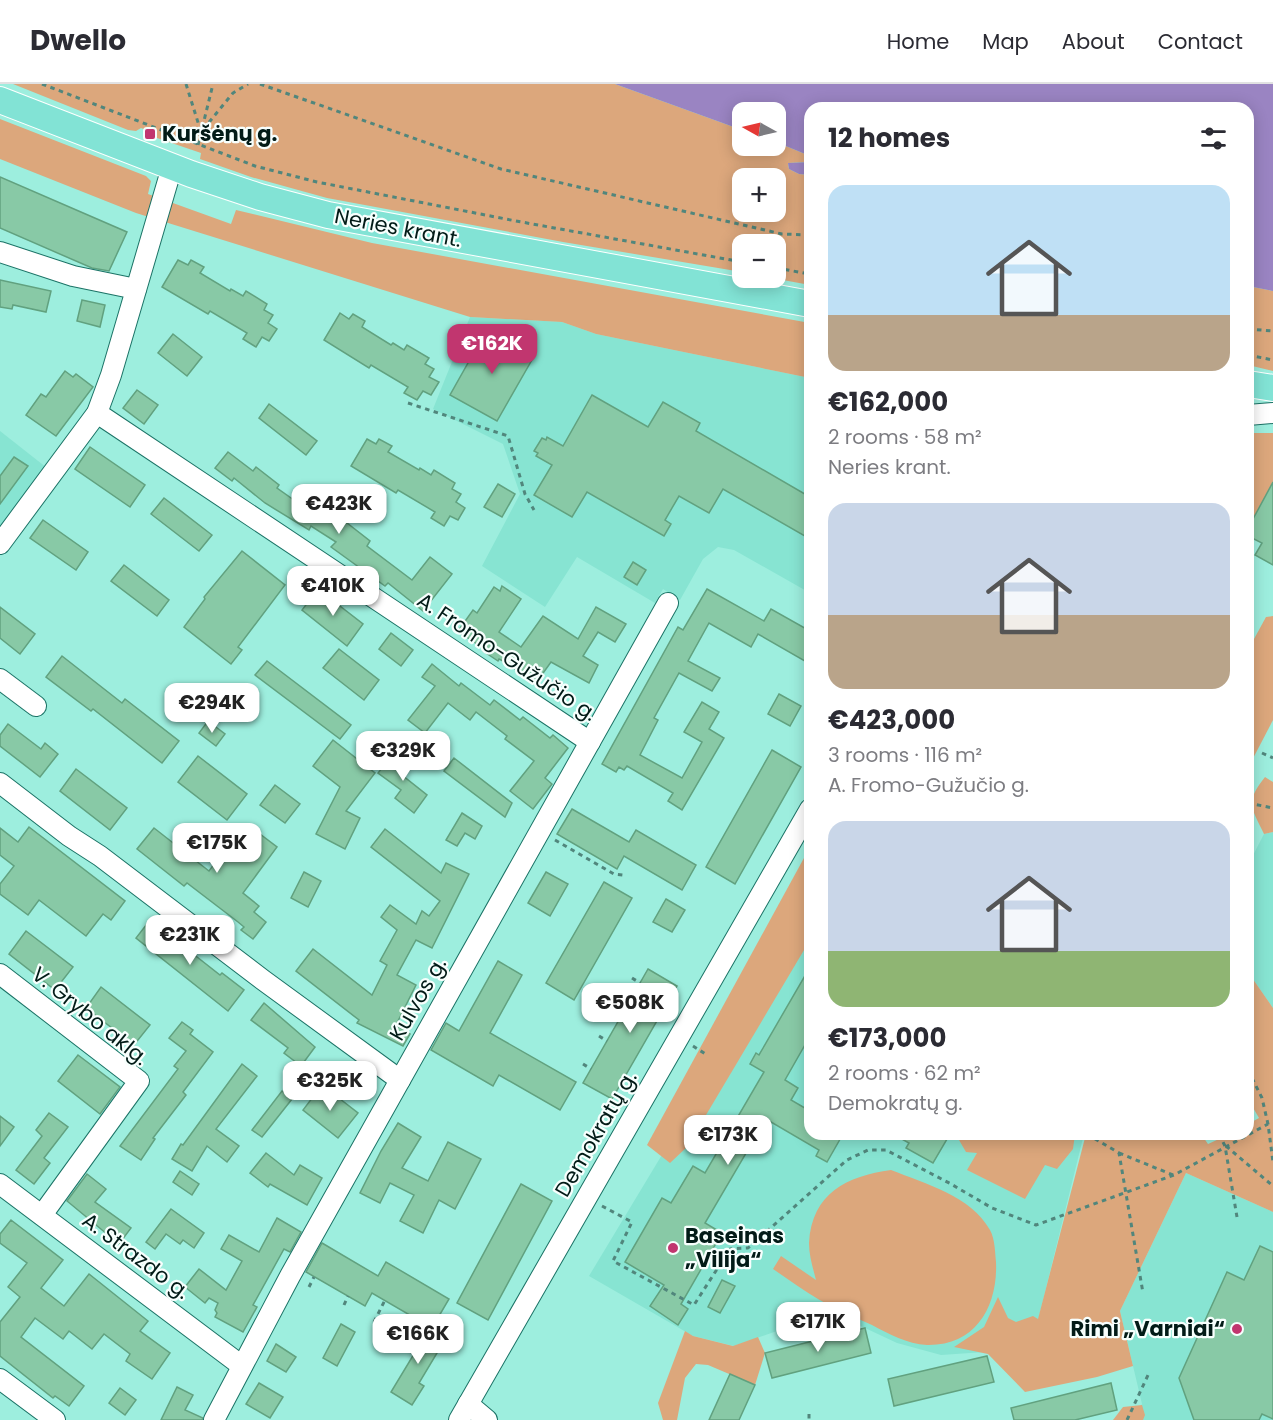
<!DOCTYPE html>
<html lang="en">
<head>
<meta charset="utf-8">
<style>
  :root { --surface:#fff; --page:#f2f2f3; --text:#2b2b33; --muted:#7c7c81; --line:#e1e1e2; --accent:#c1366f }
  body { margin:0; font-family:Poppins,sans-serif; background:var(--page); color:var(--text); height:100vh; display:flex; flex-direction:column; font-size:22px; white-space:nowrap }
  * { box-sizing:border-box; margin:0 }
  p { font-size:20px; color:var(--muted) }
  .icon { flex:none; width:33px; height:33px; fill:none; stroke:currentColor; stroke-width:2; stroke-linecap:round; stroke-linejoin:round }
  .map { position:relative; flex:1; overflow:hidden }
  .side { position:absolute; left:804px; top:18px; width:450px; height:1038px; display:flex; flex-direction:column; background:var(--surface); border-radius:18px; box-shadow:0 3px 15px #0003 }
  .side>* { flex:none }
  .needle { width:39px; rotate:278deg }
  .buttons { position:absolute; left:732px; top:18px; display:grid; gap:12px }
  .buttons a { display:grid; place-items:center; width:54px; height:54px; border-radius:12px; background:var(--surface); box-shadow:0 3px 15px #0003; font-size:30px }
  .price { position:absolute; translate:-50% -51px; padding:0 14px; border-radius:12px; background:#fff; color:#222; font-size:20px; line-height:39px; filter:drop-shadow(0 2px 3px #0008) }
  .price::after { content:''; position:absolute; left:50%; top:36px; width:18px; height:14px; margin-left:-9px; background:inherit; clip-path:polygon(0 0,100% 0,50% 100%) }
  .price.on { background:var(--accent); color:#fff }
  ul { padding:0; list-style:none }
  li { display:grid; align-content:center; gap:12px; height:318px; padding:0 24px }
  li span { display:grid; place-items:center; height:186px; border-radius:18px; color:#555 }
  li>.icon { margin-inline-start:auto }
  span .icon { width:108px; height:108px; fill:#fffc; stroke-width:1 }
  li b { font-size:26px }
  h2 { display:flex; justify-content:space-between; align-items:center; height:72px; padding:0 24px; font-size:26px }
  header { display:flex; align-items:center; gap:36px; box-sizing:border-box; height:84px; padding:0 30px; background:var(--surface); border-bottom:2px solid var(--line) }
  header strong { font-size:28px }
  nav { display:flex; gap:33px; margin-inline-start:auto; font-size:21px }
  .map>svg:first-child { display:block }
  .built { fill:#87e4d2 }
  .green { fill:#dca77c; fill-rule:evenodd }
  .water { fill:#9a84c2 }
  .building { fill:#88c9a6; stroke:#61a17f; stroke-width:1.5 }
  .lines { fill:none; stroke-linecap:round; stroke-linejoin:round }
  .minor-casing { stroke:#1b7366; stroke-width:22 }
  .major-casing { stroke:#fff; stroke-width:28 }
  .path { stroke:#51867c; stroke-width:3; stroke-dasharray:4.5 4.5; stroke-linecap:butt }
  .minor { stroke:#fff; stroke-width:20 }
  .major { stroke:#82e3d5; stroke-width:26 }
  .poi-dot { fill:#c1366f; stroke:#f7fffd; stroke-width:2 }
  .labels { text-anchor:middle; stroke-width:4.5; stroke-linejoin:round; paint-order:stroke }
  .poi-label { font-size:21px; font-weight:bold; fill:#021b17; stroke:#f7fffd; text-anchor:start }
  .street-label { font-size:21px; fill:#021b17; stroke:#f7fffd }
</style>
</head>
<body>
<header>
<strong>Dwello</strong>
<nav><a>Home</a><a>Map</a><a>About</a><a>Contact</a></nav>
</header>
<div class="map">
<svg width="1273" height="1336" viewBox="0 0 1273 1336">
  <rect width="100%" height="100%" fill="#9deede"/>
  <g class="built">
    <polygon points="470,233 562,238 596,250 810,294 810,509 734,466 718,463 703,475 680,516 663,505 655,519 577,473 545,523 482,482 520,410 503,360 433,325"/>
    <polygon points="0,347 47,384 0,446"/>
    <polygon points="1273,748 1273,924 1248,888 1248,781 1264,750"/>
    <polygon points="810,825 810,1050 1084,1050 1031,1265 941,1271 897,1259 831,1228 734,1262 693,1252 589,1192"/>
    <polygon points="1186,1089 1273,1128 1273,1336 1134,1336 1142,1320 1120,1227"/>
  </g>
  <g class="green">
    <path d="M13,0H615L742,46V62H776V58L810,72V78L788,79L789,85L799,90L810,91V201L772,194H776V160H742V188L563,158L327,114L251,93L200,75L201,69L157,54L156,50L141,44L136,47L128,46ZM742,94H776V128H742Z"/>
    <polygon points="0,35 146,92 151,97 148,110 231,140 236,126 372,159 810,239 810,294 596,250 562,238 470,233 136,129 0,75"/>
    <polygon points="1248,202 1273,207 1273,287 1248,281"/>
    <polygon points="1248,349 1273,349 1273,408 1269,406 1253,435 1248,432"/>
    <polygon points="1273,532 1273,636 1248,684 1248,566 1266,533"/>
    <path d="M1265,693L1273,698V748L1264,750C1251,723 1245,718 1265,693Z"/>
    <polygon points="810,763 810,856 687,1063 670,1079 647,1061"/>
    <polygon points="1248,888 1273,924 1273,1128 1186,1089 1120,1227 1133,1282 1097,1293 1025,1308 988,1270 954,1263 984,1243 998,1213 1008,1234 1016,1238 1033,1232 1038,1235 1086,1050 1201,1050 1208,1060 1230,1050 1248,1050 1248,1040 1259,1034 1248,1015"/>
    <polygon points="969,1050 1075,1050 1073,1065 1057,1085 1045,1081 1025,1115 967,1086 977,1069 966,1068 959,1056"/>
    <path d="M891,1086C926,1100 971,1112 990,1146C995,1155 995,1168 996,1178C998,1222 976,1262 927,1261C907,1260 889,1250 872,1241C854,1233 835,1225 818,1215C803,1206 788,1195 773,1185L781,1172L816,1196C813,1184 809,1172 809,1159C812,1109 847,1092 891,1086Z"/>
    <polygon points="685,1247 693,1252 733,1262 758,1253 765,1269 755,1301 708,1281 696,1280 685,1294 677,1336 663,1336 658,1319"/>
    <polygon points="1142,1321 1145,1331 1143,1336 1113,1336 1123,1323"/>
  </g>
  <g class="water">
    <polygon points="615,0 1273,0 1273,207 1248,202 1248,24 810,24 810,72 776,58 776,28 742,28 742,46"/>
    <polygon points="810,78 810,91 799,90 789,85 788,79"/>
  </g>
  <g class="building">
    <polygon points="0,93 127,148 109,187 92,184 0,144"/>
    <polygon points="178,176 188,181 191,176 204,183 200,189 230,207 231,205 243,212 246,207 267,220 264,226 273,231 268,239 277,245 269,257 262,253 256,263 243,255 247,249 210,227 208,230 162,203"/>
    <polygon points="0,196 51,207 46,228 13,221 12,225 0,223"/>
    <polygon points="82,216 105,221 100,243 77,237"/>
    <polygon points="340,229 349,235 353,230 365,237 362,243 391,261 393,259 404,266 407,261 429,274 425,280 434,285 429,293 439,298 431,311 423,307 417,316 404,309 408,303 371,281 369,284 324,256"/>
    <polygon points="486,247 497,253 500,248 511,255 521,260 518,265 533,274 497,337 450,311"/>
    <polygon points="173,250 202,273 187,292 158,269"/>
    <polygon points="65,287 73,293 76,290 93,303 56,352 26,331 41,310 46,313"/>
    <polygon points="137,306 158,321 144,340 123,324"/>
    <polygon points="592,311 648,343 663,318 700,339 696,347 810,413 810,455 723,405 709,429 679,412 665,436 671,440 664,452 587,408 572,433 534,411 552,381 536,372 538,369 534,367 542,354 546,356 547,353 563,362"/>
    <polygon points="269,320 317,357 306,371 259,334"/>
    <polygon points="367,355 376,360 379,355 392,362 388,368 419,386 420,384 431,391 434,386 455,399 452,405 461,410 456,418 465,424 458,436 450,432 444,442 431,434 435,428 398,406 396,409 351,382"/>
    <polygon points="90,363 145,401 130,423 75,385"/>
    <polygon points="228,368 253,387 256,383 279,401 277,404 301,421 308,410 334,427 333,428 370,457 367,462 412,496 430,473 452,490 423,527 388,499 385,502 331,463 336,458 311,442 309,446 265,419 234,394 232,397 215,384"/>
    <polygon points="14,373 28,382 0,420 0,392"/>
    <polygon points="1273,398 1273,481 1255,471 1262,459 1248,452 1248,432 1253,435"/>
    <polygon points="498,400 515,410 502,433 484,423"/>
    <polygon points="164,414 212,451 199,467 151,430"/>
    <polygon points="43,436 88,468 76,486 30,454"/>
    <polygon points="242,467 285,501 238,563 242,566 231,580 184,543 205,515 204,513"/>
    <polygon points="633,478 646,486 637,501 624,493"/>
    <polygon points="124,481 169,516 157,532 111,497"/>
    <polygon points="502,502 521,515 499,548 521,563 543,532 578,555 596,523 626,540 615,558 598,548 583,572 598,581 589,599 551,578 536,599 503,577 499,575 498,577 483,567 484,565 458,547 473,526 477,529 494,503 500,507"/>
    <polygon points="318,505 363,540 347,562 302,526"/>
    <polygon points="707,505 764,537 771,525 810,547 810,580 758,550 751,563 709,539 688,577 720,594 712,607 679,589 654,634 658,636 640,671 682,694 702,658 684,648 702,618 719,628 709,645 724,654 682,726 668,717 673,709 627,682 624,686 619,683 616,688 602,680 678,543 683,546"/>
    <polygon points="0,523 35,550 20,570 0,554"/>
    <polygon points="391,549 413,566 401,582 379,565"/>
    <polygon points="339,565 379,596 364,616 323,584"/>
    <polygon points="62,572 122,619 125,615 179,657 162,679 93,625 91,627 46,593"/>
    <polygon points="267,577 351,641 340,655 255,591"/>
    <polygon points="432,580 459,602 461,599 490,621 494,616 520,636 523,633 550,654 553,651 568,664 545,694 552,700 533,725 510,707 534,677 505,655 507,652 476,628 470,636 448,619 425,649 408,636 435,602 422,593"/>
    <polygon points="779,610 801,622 790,642 768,630"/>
    <polygon points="208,637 225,650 216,662 199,649"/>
    <polygon points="8,640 41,665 45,659 58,670 40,693 0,662 0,651"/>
    <polygon points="333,656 375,689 346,727 360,734 345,765 316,750 340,703 313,682"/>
    <polygon points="772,666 801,683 735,800 706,783"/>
    <polygon points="396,667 411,679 402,691 427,711 414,729 395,714 401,706 378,689"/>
    <polygon points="198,672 247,710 227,736 178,698"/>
    <polygon points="454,674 512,719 505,733 444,687"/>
    <polygon points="76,685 127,724 110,746 60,707"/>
    <polygon points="275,701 300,720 285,739 260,721"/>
    <polygon points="572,725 629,758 636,746 696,781 682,806 624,772 617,785 557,750"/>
    <polygon points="462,729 482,742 475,755 465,749 457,762 446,756"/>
    <polygon points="29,743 125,817 111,836 103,830 86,852 39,816 28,831 0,810 0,800 14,782 0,771 0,744 18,758"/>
    <polygon points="154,744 209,787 236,751 247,759 256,747 277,763 243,809 259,822 254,828 266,838 253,855 241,846 244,843 238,838 187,799 184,802 137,765"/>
    <polygon points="385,745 441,789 446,779 469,790 432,864 416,856 397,891 416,901 396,941 410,950 403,962 357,939 359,936 296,887 313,865 372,911 387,881 380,877 397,846 381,833 390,821 416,840 422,827 429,832 440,817 371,763"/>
    <polygon points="304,788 321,797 308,823 291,814"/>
    <polygon points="546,788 568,800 550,832 528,819"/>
    <polygon points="604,798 632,814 574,916 546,899"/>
    <polygon points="666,815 685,826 672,848 653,838"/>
    <polygon points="150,836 220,891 222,889 244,906 228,927 136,854"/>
    <polygon points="26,847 73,883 55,906 9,870"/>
    <polygon points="498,877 522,891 490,949 576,998 560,1026 499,991 493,1002 431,966 446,939 459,947"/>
    <polygon points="810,883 810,952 785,996 798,1004 791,1016 810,1027 810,1050 843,1050 827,1078 816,1072 819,1066 766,1035 705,1139 722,1149 681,1220 688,1225 678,1241 650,1222 664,1201 625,1178 662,1114 671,1119 693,1082 705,1089 764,988 750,980 756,969 759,971"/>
    <polygon points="648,885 677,902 612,1015 583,999"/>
    <polygon points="101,903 150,941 134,961 86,924"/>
    <polygon points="264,919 315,963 301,982 284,969 288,964 251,936"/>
    <polygon points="182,938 193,946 190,950 213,968 183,1008 186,1011 153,1054 155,1055 141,1076 120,1062 178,985 174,982 186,967 169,954"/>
    <polygon points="78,971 120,1003 100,1030 58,997"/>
    <polygon points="242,980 257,992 216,1045 239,1062 227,1078 207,1062 192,1087 172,1075 181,1060 183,1061"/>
    <polygon points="322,1001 358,1029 338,1054 303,1026"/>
    <polygon points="282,1007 292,1015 262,1053 252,1046"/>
    <polygon points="49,1029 68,1043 44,1074 50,1079 34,1100 16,1086 42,1052 36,1046"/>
    <polygon points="0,1032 14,1043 0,1062"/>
    <polygon points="398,1039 421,1053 402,1084 428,1097 448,1058 481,1075 455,1125 439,1116 423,1149 400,1137 414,1111 390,1099 380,1119 360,1109 381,1067"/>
    <polygon points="893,1050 950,1050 933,1079 906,1064 909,1059"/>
    <polygon points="266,1069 294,1091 300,1081 322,1094 307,1121 270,1100 268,1103 250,1089"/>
    <polygon points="180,1087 199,1100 192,1111 173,1098"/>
    <polygon points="87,1090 106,1105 95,1118 131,1144 119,1160 67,1117"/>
    <polygon points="521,1100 552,1117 488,1236 457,1219"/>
    <polygon points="171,1125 204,1149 194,1164 183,1156 180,1160 166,1150 155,1165 146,1158"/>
    <polygon points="277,1134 301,1148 290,1168 284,1165 253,1221 257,1223 243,1248 215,1233 217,1229 215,1226 218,1219 209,1214 205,1219 185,1203 199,1185 226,1206 242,1177 221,1165 229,1151 259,1168"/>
    <polygon points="11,1136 63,1176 41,1204 64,1222 89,1190 148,1237 140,1247 170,1269 152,1295 126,1277 130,1270 104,1250 92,1265 69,1247 63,1255 35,1234 21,1253 84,1302 69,1322 55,1312 53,1314 0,1272 0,1238 20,1213 8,1203 27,1179 0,1159 0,1150"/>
    <polygon points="322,1159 378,1192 386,1178 449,1215 432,1244 372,1209 365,1222 306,1188"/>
    <polygon points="1260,1162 1273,1168 1273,1335 1262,1330 1259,1336 1194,1336 1179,1294 1227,1188 1244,1196"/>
    <polygon points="722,1196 735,1202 720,1229 708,1223"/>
    <polygon points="341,1240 355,1248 337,1282 323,1274"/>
    <polygon points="425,1242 446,1254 419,1299 424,1302 412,1321 391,1308 414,1270 410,1268"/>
    <polygon points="865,1244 871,1269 772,1294 765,1269"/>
    <polygon points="276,1260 296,1273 286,1288 267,1277"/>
    <polygon points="987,1272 994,1298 894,1322 888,1295"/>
    <polygon points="730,1290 755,1301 739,1336 709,1336"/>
    <polygon points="259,1299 283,1313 270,1334 246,1320"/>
    <polygon points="1111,1299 1117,1326 1075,1336 1014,1336 1011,1324"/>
    <polygon points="177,1303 193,1311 185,1326 203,1334 202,1336 161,1336"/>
    <polygon points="120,1304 136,1316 125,1331 109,1319"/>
  </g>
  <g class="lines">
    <defs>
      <g id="minor">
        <polyline points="0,168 73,192 136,205"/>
        <polyline points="97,329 590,658"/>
        <polyline points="1248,331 1273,329"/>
        <polyline points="0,460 97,329 111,291 172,83"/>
        <polyline points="0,595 36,622"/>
        <polyline points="0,699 69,752 100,772 263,896 400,996"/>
        <polyline points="0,890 139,997 42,1131"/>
        <polyline points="0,1100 242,1282"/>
        <polyline points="0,1295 55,1336"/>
        <polyline points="468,1320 487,1336"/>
        <polyline points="214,1336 290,1192 668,519"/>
        <polyline points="459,1336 810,725"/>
      </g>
      <g id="major">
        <polyline points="0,16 191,90 260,113 328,131 810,220"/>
        <polyline points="1248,300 1273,304"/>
      </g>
    </defs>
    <use href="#minor" class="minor-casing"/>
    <use href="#major" class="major-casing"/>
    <g class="path">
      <polyline points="42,0 255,82 317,98 516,137 742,178"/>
      <polyline points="186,0 201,48 233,9 248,0"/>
      <polyline points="260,0 501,85 782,150 810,151"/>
      <polyline points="198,61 213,0"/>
      <polyline points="776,184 810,190"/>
      <polyline points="1248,245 1273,247"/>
      <polyline points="1248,271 1273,276"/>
      <polyline points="408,319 508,352 525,410 534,426"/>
      <polyline points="1262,669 1273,674"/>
      <polyline points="1248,696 1252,688"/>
      <polyline points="1248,719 1273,724"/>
      <polyline points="555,756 614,790 623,791"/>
      <polyline points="632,894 640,899"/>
      <polyline points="615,923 624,928"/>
      <polyline points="599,952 607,957"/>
      <polyline points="693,962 707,971"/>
      <polyline points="583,980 591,985"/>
      <polyline points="1248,986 1262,1014 1268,1040 1273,1078"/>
      <polyline points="1087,1050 1119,1069 1143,1209"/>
      <polyline points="1219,1050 1225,1062 1237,1133"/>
      <polyline points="1226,1062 1273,1102"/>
      <polyline points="1119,1069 1173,1091"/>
      <polyline points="602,1122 632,1138 613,1177 694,1221 730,1165 748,1164 847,1076 868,1066 886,1066 951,1100 992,1124 1036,1141 1174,1091 1268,1040"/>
      <polyline points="309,1203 314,1193"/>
      <polyline points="344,1221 348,1212"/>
      <polyline points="374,1238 385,1216"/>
      <polyline points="402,1253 413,1233"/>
      <polyline points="809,1330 809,1336"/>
      <polyline points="1127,1336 1149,1289"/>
    </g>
    <use href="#minor" class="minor"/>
    <use href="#major" class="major"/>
  </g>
  <g class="poi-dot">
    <rect x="144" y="44" width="12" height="12" rx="3"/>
    <circle cx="673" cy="1164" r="6"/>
    <circle cx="1237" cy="1245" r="6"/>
  </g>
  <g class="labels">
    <g class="poi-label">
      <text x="162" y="57">Kuršėnų g.</text>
      <text x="685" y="1159">Baseinas<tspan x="685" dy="24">„Vilija“</tspan></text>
      <text x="1225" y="1252" text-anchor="end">Rimi „Varniai“</text>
    </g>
    <g class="street-label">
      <text transform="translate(398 144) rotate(11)" y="7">Neries krant.</text>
      <text transform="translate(507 573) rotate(34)" y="7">A. Fromo-Gužučio g.</text>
      <text transform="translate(418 915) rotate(-60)" y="7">Kulvos g.</text>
      <text transform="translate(90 932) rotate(39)" y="7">V. Grybo aklg.</text>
      <text transform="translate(596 1050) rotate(-60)" y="7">Demokratų g.</text>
      <text transform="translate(136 1172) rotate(37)" y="7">A. Strazdo g.</text>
    </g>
  </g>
</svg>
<div class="buttons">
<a><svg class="needle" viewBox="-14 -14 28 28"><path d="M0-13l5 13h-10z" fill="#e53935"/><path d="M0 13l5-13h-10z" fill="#7c7c81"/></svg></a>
<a>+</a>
<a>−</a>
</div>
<b class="price on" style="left:492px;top:291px">€162K</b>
<b class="price" style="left:339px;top:451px">€423K</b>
<b class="price" style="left:333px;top:533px">€410K</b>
<b class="price" style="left:212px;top:650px">€294K</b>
<b class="price" style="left:403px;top:698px">€329K</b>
<b class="price" style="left:217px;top:790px">€175K</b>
<b class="price" style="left:190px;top:882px">€231K</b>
<b class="price" style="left:630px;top:950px">€508K</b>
<b class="price" style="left:330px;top:1028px">€325K</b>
<b class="price" style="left:728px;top:1082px">€173K</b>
<b class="price" style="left:818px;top:1269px">€171K</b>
<b class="price" style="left:418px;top:1281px">€166K</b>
<section class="side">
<h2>12 homes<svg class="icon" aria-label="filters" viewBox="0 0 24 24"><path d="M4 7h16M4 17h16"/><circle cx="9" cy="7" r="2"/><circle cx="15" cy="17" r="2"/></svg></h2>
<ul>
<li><span style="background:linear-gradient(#bfe0f5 70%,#b9a48a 0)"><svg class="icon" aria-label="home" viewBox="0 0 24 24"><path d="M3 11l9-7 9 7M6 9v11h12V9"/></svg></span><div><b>€162,000</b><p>2 rooms · 58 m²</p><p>Neries krant.</p></div></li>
<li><span style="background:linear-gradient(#c9d6e8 60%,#b9a48a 0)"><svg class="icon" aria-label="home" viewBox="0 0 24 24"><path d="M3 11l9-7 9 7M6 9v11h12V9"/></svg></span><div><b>€423,000</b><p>3 rooms · 116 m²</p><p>A. Fromo-Gužučio g.</p></div></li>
<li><span style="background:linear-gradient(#c9d6e8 70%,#8fb573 0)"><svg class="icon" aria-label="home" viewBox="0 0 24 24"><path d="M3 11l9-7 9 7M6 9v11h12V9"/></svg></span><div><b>€173,000</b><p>2 rooms · 62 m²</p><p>Demokratų g.</p></div></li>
</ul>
</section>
</div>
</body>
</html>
